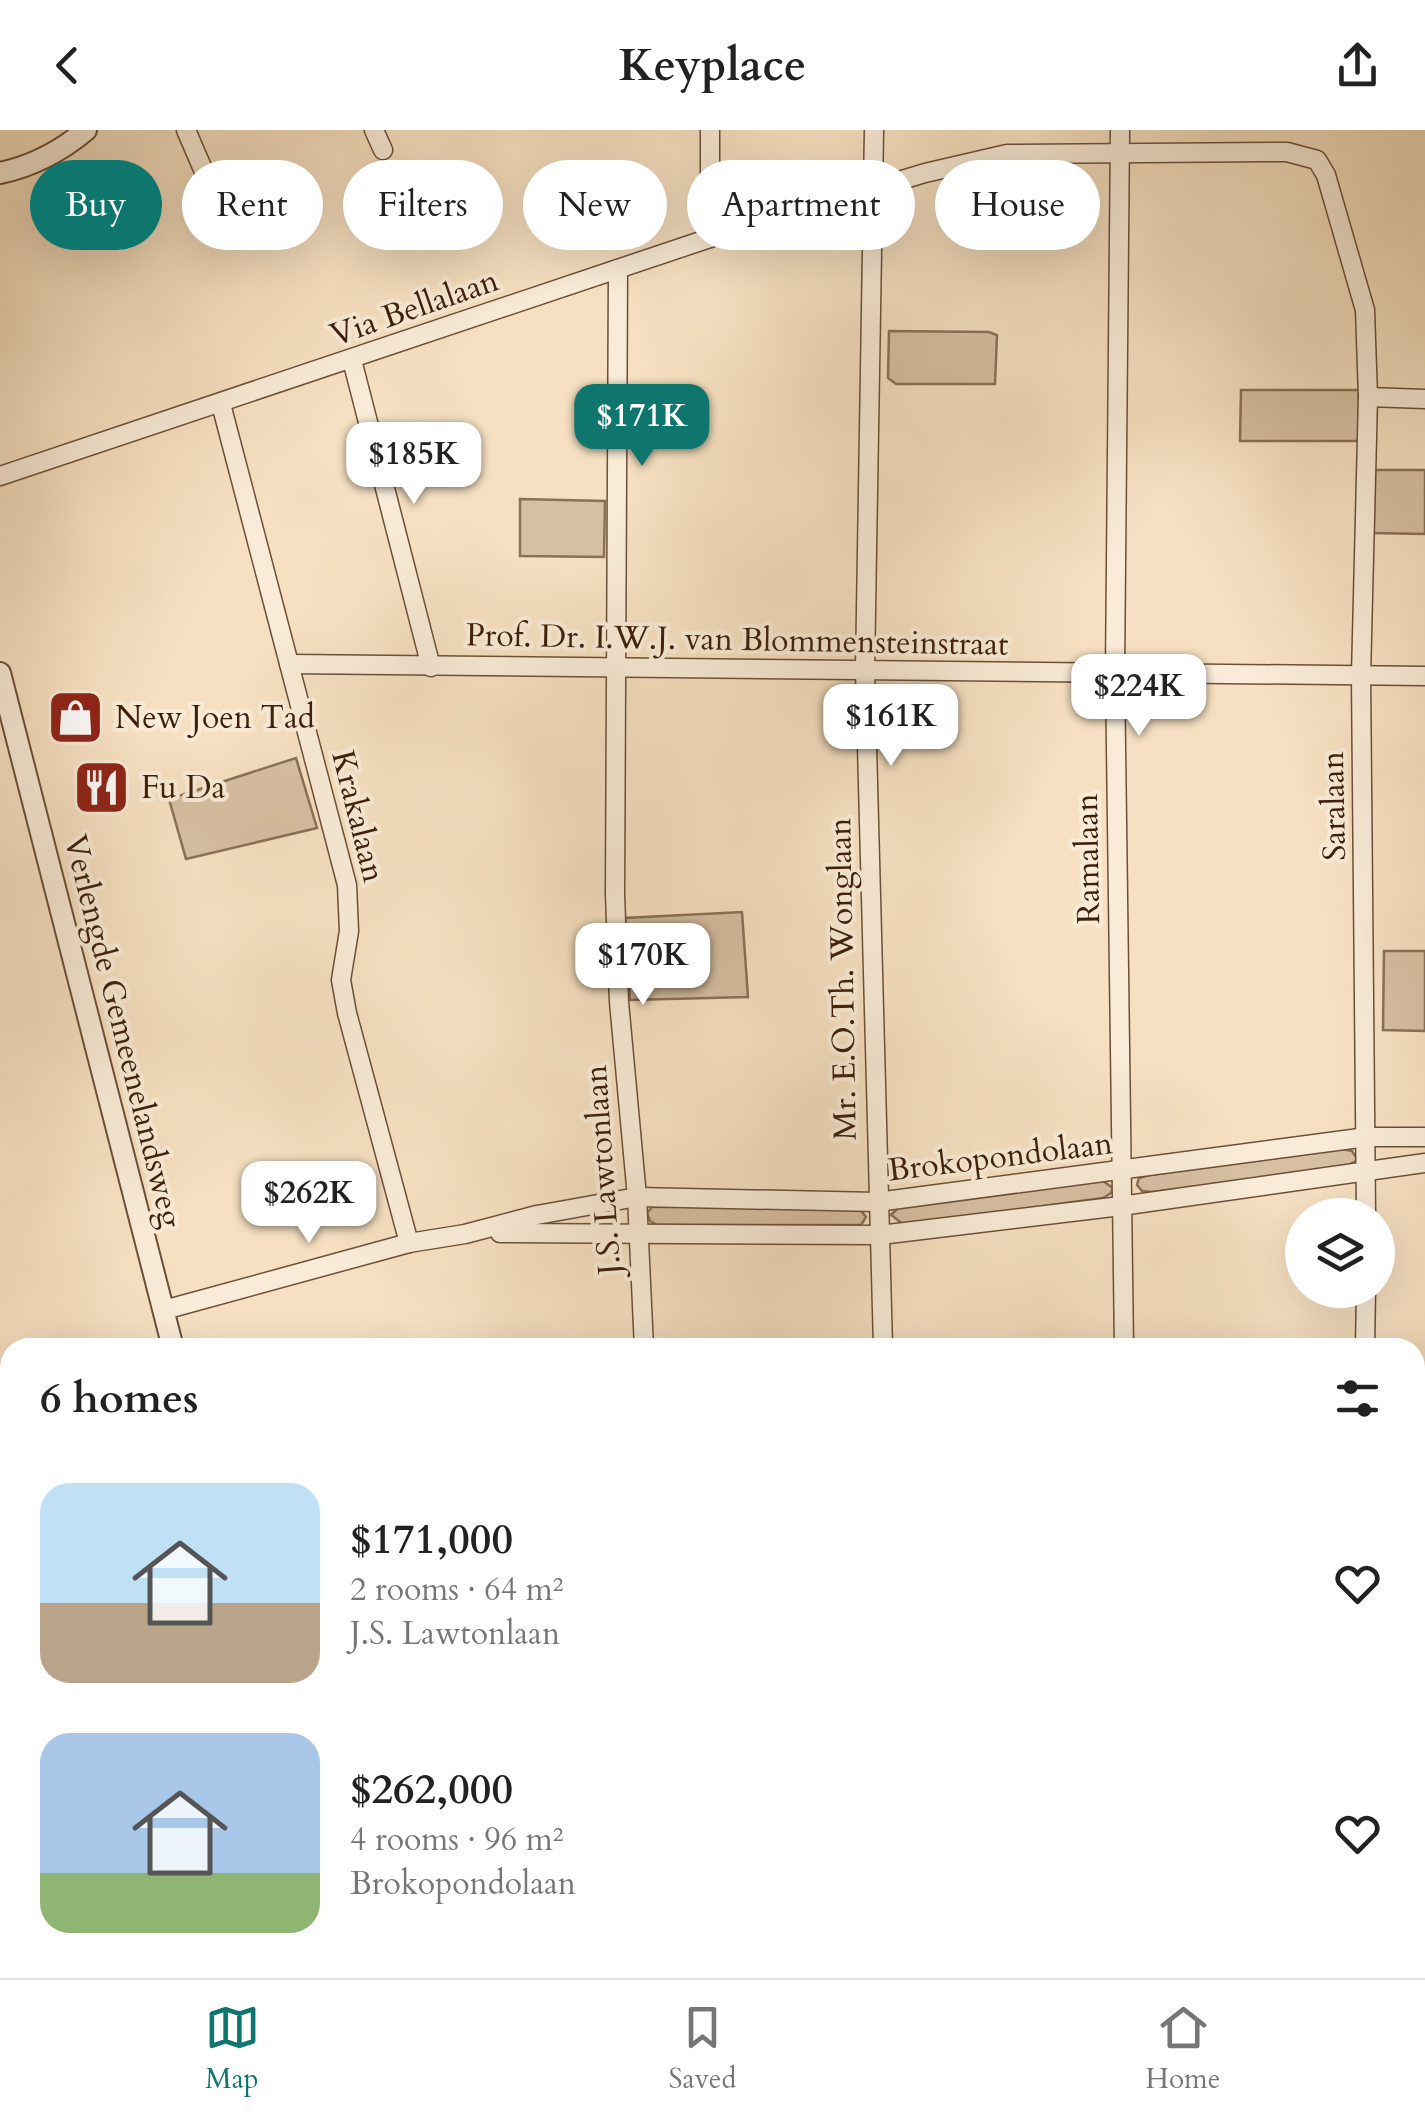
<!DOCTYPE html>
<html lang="en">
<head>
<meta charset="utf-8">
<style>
  :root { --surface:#fff; --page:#f2f2f2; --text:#222; --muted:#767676; --line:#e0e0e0; --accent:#0f766e }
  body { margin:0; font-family:Cardo,serif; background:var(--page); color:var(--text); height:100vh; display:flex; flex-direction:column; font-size:38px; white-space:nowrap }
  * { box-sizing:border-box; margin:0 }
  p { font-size:32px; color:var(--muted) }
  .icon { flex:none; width:55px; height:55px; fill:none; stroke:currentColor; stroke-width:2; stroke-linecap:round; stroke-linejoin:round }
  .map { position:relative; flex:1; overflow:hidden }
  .sheet { position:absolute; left:0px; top:1208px; width:1425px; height:642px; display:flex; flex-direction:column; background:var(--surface); border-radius:30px 30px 0 0; box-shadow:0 10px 40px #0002 }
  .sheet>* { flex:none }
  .banner { position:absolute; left:30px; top:30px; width:1365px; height:90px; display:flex; gap:20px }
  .fabs { position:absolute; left:1285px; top:1068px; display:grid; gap:20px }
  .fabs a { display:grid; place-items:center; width:110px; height:110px; border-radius:50%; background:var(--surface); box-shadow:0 10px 40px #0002; font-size:50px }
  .price { position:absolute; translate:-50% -85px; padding:0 22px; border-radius:20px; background:#fff; color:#222; font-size:32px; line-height:65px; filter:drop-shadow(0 2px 5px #0008) }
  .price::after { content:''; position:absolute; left:50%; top:60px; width:30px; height:22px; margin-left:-15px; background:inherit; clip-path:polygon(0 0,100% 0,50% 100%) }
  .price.active { background:var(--accent); color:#fff }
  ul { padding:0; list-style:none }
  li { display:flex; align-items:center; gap:30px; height:250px; padding:0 40px }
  li span { display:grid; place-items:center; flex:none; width:280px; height:200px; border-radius:30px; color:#555 }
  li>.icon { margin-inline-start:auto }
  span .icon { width:120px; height:120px; fill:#fffc; stroke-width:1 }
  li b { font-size:42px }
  h2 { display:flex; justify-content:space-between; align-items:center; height:120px; padding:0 40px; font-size:42px }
  .pill { padding:0 35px; border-radius:45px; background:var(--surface); box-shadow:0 10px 40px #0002; font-size:35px; line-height:90px }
  .pill.active { background:var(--accent); color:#fff }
  header { display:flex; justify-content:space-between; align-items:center; height:130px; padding:0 40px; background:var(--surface); font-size:45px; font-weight:700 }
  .menu { display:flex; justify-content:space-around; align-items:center; height:140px; border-top:2px solid var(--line); background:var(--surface); font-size:28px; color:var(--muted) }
  .menu a { display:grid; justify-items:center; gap:5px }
  .menu .active { color:var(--accent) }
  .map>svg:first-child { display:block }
  .green { fill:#d7bfa2; stroke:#8a7056; stroke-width:2.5 }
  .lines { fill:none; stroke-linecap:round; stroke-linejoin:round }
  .canal { stroke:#b79f83; stroke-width:20 }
  .minor-casing { stroke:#6b5038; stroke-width:21 }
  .tertiary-casing { stroke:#6b5038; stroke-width:24 }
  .minor { stroke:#f9ebd7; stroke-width:18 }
  .tertiary { stroke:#f9ebd7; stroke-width:20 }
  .labels { text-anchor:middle; stroke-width:8; stroke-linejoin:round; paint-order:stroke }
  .street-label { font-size:32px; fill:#3d200a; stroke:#f9ebd7 }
  .poi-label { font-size:32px; fill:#3d200a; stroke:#f9ebd7; text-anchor:start }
</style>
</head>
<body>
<header><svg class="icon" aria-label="back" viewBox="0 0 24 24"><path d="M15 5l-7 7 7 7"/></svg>Keyplace<svg class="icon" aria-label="share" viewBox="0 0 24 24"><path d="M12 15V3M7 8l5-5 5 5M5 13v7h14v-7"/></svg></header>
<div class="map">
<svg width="1425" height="1848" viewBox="0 0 1425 1848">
  <rect width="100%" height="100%" fill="#f6e0c1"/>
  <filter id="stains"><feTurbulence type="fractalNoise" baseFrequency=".002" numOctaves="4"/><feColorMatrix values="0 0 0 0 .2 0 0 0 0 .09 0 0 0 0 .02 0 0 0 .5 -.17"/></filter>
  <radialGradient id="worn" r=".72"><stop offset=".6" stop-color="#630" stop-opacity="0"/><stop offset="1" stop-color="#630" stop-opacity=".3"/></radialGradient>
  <g class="green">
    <polygon points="889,201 989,202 997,205 995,254 896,254 888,248"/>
    <polygon points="1241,260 1361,260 1358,311 1240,311"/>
    <polygon points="1370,340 1425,340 1425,404 1370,403"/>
    <polygon points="520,369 605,371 604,427 520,426"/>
    <polygon points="296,628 317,698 186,729 169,669"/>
    <polygon points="742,782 748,867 630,870 625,788"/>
    <polygon points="1384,821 1425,821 1425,901 1383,900"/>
    <polygon points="1342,1019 1352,1021 1358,1030 1348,1035 1301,1043 1152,1062 1142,1061 1137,1055 1139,1048 1150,1045"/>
    <polygon points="1103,1051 1113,1058 1111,1063 1103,1068 904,1095 891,1085 899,1077"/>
    <polygon points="766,1076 859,1078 866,1087 861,1095 657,1095 650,1091 647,1083 652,1077"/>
  </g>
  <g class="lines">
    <g class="canal">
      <polyline points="1415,1359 1425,1357"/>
      <polyline points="1385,1840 1386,1847"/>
    </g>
    <defs>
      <g id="minor">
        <polyline points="186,0 233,109"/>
        <polyline points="374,0 383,20"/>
        <polyline points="710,0 710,108"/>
        <polyline points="874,0 865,541 883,1218"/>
        <polyline points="1120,0 1115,542 1124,1218"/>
        <polyline points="618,139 615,764 619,872 637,1067 644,1218"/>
        <polyline points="352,230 431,537"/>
        <polyline points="1368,267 1425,269"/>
        <polyline points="221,274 347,755 349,801 341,850 347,883 409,1113"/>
        <polyline points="0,346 710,108 925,43 1007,24 1287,22 1317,30 1326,45 1365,180 1368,267 1361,546 1366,1085"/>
        <polyline points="289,534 1425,546"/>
        <polyline points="500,1103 880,1105 1121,1076 1425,1033"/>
        <polyline points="164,1180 409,1113 465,1104 537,1085 637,1067 877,1072 1367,1007 1425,1007"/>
        <polyline points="1365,1218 1366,1160"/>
        <polyline points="0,1310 10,1306"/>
        <polyline points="1415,1467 1425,1465"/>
        <polyline points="1415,1665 1425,1664"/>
        <polyline points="0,1781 10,1778"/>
        <polyline points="217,1840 224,1848"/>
        <polyline points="804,1840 810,1848"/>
        <polyline points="328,1848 338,1840"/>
      </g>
      <g id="tertiary">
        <path d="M0,43C33,36 61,21 86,0"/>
        <polyline points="0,543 173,1218"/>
        <polyline points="478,1840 485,1848"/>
      </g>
    </defs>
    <use href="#minor" class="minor-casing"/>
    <use href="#tertiary" class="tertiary-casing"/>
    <use href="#minor" class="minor"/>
    <use href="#tertiary" class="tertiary"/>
  </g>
  <defs>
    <symbol id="shop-square" viewBox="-11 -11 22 22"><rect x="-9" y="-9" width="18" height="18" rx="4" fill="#8f2418" stroke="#f9ebd7"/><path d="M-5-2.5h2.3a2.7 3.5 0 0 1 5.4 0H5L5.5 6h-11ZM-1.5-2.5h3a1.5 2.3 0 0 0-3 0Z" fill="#fff"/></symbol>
    <symbol id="restaurant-square" viewBox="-11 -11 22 22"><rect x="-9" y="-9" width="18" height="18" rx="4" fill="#8f2418" stroke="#f9ebd7"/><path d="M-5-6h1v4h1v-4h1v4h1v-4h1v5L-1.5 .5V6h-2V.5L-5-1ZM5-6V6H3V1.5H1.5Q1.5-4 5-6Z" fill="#fff"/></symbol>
  </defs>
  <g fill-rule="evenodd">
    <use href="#shop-square" x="44" y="556" width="63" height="63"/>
    <use href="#restaurant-square" x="70" y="626" width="63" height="63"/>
  </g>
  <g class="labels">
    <g class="street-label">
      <text transform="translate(414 177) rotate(-19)" y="11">Via Bellalaan</text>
      <text transform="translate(737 509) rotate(1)" y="11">Prof. Dr. I.W.J. van Blommensteinstraat</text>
      <text transform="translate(1333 676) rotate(-91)" y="11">Saralaan</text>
      <text transform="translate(359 686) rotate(76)" y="11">Krakalaan</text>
      <text transform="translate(1087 729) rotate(-91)" y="11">Ramalaan</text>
      <text transform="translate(842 849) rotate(-91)" y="11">Mr. E.O.Th. Wonglaan</text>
      <text transform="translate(124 901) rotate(76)" y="11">Verlengde Gemeenelandsweg</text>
      <text transform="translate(1000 1026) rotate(-7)" y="11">Brokopondolaan</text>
      <text transform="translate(602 1040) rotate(-94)" y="11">J.S. Lawtonlaan</text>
    </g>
    <g class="poi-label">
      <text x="115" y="598">New Joen Tad</text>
      <text x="141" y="668">Fu Da</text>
    </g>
  </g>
  <rect width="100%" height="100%" filter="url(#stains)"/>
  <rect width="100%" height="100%" fill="url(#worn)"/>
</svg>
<div class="fabs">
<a><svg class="icon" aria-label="layers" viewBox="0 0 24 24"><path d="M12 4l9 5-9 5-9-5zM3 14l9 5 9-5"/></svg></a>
</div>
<b class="price active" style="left:642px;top:339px">$171K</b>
<b class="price" style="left:414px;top:377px">$185K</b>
<b class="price" style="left:1139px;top:609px">$224K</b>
<b class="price" style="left:891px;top:639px">$161K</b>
<b class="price" style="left:643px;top:878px">$170K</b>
<b class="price" style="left:309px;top:1116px">$262K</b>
<div class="banner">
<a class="pill active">Buy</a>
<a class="pill">Rent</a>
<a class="pill">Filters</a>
<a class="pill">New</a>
<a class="pill">Apartment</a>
<a class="pill">House</a>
</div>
<section class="sheet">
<h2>6 homes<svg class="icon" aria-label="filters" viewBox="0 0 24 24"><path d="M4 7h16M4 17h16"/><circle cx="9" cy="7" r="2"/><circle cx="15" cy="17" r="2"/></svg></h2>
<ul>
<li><span style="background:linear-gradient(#bfe0f5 60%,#b9a48a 0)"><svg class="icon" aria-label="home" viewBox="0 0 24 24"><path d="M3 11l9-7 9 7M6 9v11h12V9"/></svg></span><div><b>$171,000</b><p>2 rooms · 64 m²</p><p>J.S. Lawtonlaan</p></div><svg class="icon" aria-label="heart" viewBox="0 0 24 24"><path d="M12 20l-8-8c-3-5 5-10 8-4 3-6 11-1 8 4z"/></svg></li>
<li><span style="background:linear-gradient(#a9c7e8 70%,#8fb573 0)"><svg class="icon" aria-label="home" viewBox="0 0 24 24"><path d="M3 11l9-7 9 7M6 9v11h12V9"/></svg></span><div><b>$262,000</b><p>4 rooms · 96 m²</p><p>Brokopondolaan</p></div><svg class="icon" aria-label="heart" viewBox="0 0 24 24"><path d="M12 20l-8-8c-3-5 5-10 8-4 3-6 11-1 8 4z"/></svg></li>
</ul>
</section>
</div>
<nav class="menu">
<a class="active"><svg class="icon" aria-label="map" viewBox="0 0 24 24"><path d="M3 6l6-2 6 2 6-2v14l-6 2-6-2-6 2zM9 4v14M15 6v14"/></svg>Map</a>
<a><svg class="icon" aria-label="saved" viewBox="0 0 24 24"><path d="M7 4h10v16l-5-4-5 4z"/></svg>Saved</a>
<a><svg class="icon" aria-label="home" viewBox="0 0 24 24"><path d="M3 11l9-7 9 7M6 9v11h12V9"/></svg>Home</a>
</nav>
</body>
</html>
